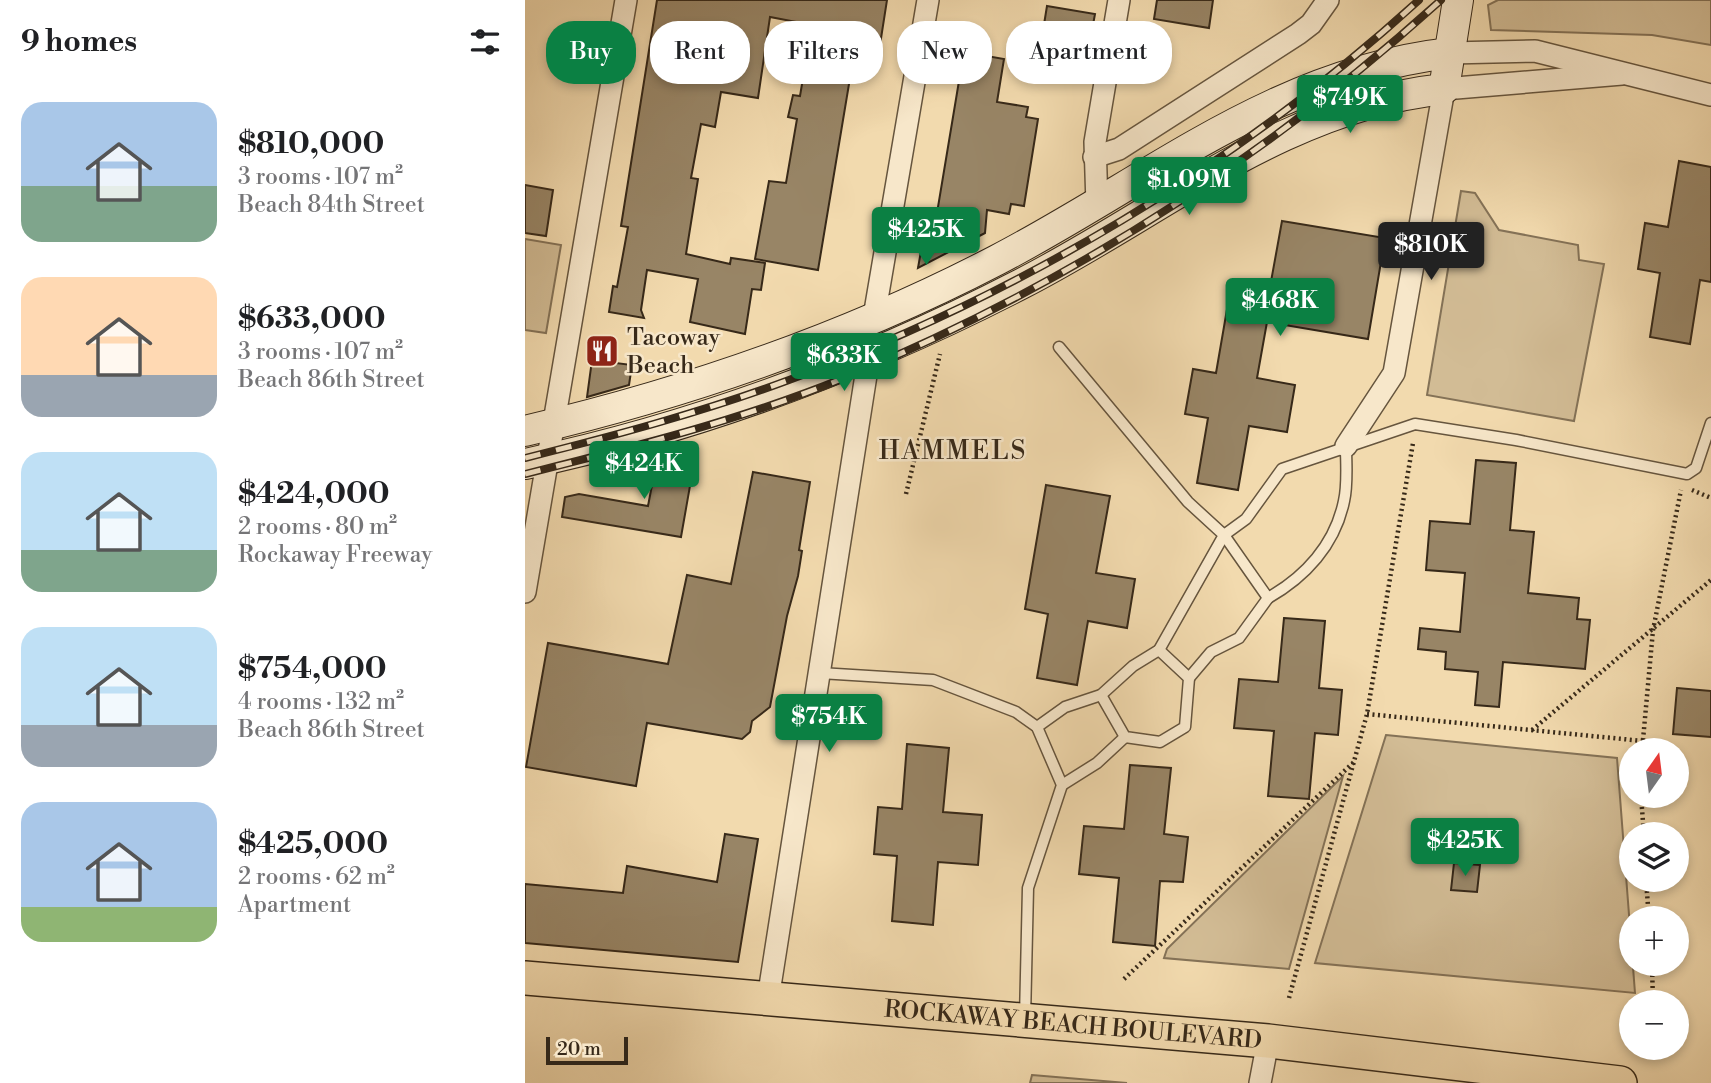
<!DOCTYPE html>
<html lang="en">
<head>
<meta charset="utf-8">
<style>
  :root { --surface:#fff; --page:#f6f6f6; --text:#202124; --muted:#757577; --accent:#0b8043 }
  body { margin:0; font-family:"Libre Bodoni",serif; background:var(--page); color:var(--text); height:100vh; display:flex; flex-direction:column; font-size:26px; white-space:nowrap }
  * { box-sizing:border-box; margin:0 }
  p { font-size:23px; color:var(--muted) }
  .icon { flex:none; width:38px; height:38px; fill:none; stroke:currentColor; stroke-width:2; stroke-linecap:round; stroke-linejoin:round }
  .map { position:relative; flex:1; overflow:hidden }
  .details { display:flex; flex-direction:column; background:var(--surface); width:525px }
  .details>* { flex:none }
  .top-card { position:absolute; left:21px; top:21px; width:665px; height:63px; display:flex; gap:14px }
  .needle { width:46px; rotate:14deg }
  .buttons { position:absolute; left:1094px; top:738px; display:grid; gap:14px }
  .buttons a { display:grid; place-items:center; width:70px; height:70px; border-radius:50%; background:var(--surface); box-shadow:0 4px 10px #0003; font-size:35px }
  .scale { position:absolute; left:21px; bottom:18px; width:82px; box-sizing:border-box; padding-left:7px; border:4px solid #372919; border-top:0; font-size:19px; line-height:24px; white-space:nowrap; color:#372919; -webkit-text-stroke:5px #f7e7ca; paint-order:stroke }
  .price { position:absolute; translate:-50% -60px; padding:0 16px; border-radius:7px; background:var(--accent); color:#fff; font-size:23px; line-height:46px; filter:drop-shadow(0 2px 4px #0008) }
  .price::after { content:''; position:absolute; left:50%; top:42px; width:21px; height:16px; margin-left:-10px; background:inherit; clip-path:polygon(0 0,100% 0,50% 100%) }
  .price.current { background:#222; color:#fff }
  ul { padding:0; list-style:none }
  li { display:flex; align-items:center; gap:21px; height:175px; padding:0 21px }
  li span { display:grid; place-items:center; flex:none; width:196px; height:140px; border-radius:21px; color:#555 }
  li>.icon { margin-inline-start:auto }
  span .icon { width:84px; height:84px; fill:#fffc; stroke-width:1 }
  li b { font-size:30px }
  h2 { display:flex; justify-content:space-between; align-items:center; height:84px; padding:0 21px; font-size:30px }
  .pill { padding:0 24px; border-radius:28px; background:var(--surface); box-shadow:0 4px 10px #0003; font-size:24px; line-height:63px }
  .pill.current { background:var(--accent); color:#fff }
  main { display:flex; flex:1; min-height:0 }
  .map>svg:first-child { display:block }
  .green { fill:#d2bc95; stroke:#847257; stroke-width:2 }
  .building { fill:#988566; stroke:#372919; stroke-width:2 }
  .lines { fill:none; stroke-linecap:round; stroke-linejoin:round }
  .lane-casing { stroke:#66553e; stroke-width:13 }
  .street-casing { stroke:#66553e; stroke-width:24 }
  .secondary-casing { stroke:#372919; stroke-width:32 }
  .primary-casing { stroke:#372919; stroke-width:36 }
  .path { stroke:#372919; stroke-width:4.5; stroke-dasharray:2 3.5; stroke-linecap:butt }
  .lane { stroke:#f7e7ca; stroke-width:10 }
  .street { stroke:#f7e7ca; stroke-width:21 }
  .secondary { stroke:#f7e7ca; stroke-width:30 }
  .primary { stroke:#f2daae; stroke-width:33 }
  .rail-casing { stroke:#372919; stroke-width:8 }
  .rail { stroke:#f7e7ca; stroke-width:5; stroke-dasharray:16; stroke-linecap:butt }
  .labels { text-anchor:middle; stroke-width:5; stroke-linejoin:round; paint-order:stroke }
  .poi-label { font-size:24px; fill:#372919; stroke:#f7e7ca; text-anchor:start }
  .street-label { font-size:24px; fill:#372919; stroke:#f7e7ca }
  .neighbourhood-label { font-size:26px; letter-spacing:2px; fill:#372919; stroke:#f7e7ca }
</style>
</head>
<body>
<main>
<section class="details">
<h2>9 homes<svg class="icon" aria-label="filters" viewBox="0 0 24 24"><path d="M4 7h16M4 17h16"/><circle cx="9" cy="7" r="2"/><circle cx="15" cy="17" r="2"/></svg></h2>
<ul>
<li><span style="background:linear-gradient(#a9c7e8 60%,#7fa58c 0)"><svg class="icon" aria-label="home" viewBox="0 0 24 24"><path d="M3 11l9-7 9 7M6 9v11h12V9"/></svg></span><div><b>$810,000</b><p>3 rooms · 107 m²</p><p>Beach 84th Street</p></div></li>
<li><span style="background:linear-gradient(#ffd9b3 70%,#9aa5b1 0)"><svg class="icon" aria-label="home" viewBox="0 0 24 24"><path d="M3 11l9-7 9 7M6 9v11h12V9"/></svg></span><div><b>$633,000</b><p>3 rooms · 107 m²</p><p>Beach 86th Street</p></div></li>
<li><span style="background:linear-gradient(#bfe0f5 70%,#7fa58c 0)"><svg class="icon" aria-label="home" viewBox="0 0 24 24"><path d="M3 11l9-7 9 7M6 9v11h12V9"/></svg></span><div><b>$424,000</b><p>2 rooms · 80 m²</p><p>Rockaway Freeway</p></div></li>
<li><span style="background:linear-gradient(#bfe0f5 70%,#9aa5b1 0)"><svg class="icon" aria-label="home" viewBox="0 0 24 24"><path d="M3 11l9-7 9 7M6 9v11h12V9"/></svg></span><div><b>$754,000</b><p>4 rooms · 132 m²</p><p>Beach 86th Street</p></div></li>
<li><span style="background:linear-gradient(#a9c7e8 75%,#8fb573 0)"><svg class="icon" aria-label="home" viewBox="0 0 24 24"><path d="M3 11l9-7 9 7M6 9v11h12V9"/></svg></span><div><b>$425,000</b><p>2 rooms · 62 m²</p><p>Apartment</p></div></li>
</ul>
</section>
<div class="map">
<svg width="1186" height="1083" viewBox="0 0 1186 1083">
  <rect width="100%" height="100%" fill="#f2daae"/>
  <filter id="stains"><feTurbulence type="fractalNoise" baseFrequency=".00286" numOctaves="4"/><feColorMatrix values="0 0 0 0 .2 0 0 0 0 .09 0 0 0 0 .02 0 0 0 .5 -.17"/></filter>
  <radialGradient id="worn" r=".72"><stop offset=".6" stop-color="#630" stop-opacity="0"/><stop offset="1" stop-color="#630" stop-opacity=".3"/></radialGradient>
  <g class="green">
    <polygon points="973,0 1186,0 1186,45 1127,35 966,30 963,5"/>
    <polygon points="936,191 950,193 974,230 1053,245 1054,260 1079,264 1049,421 902,395"/>
    <polygon points="0,239 36,245 21,333 0,330"/>
    <polygon points="861,735 1092,758 1110,993 790,963"/>
    <polygon points="818,776 764,969 639,958 642,949"/>
    <polygon points="507,1075 602,1083 505,1083"/>
  </g>
  <g class="building">
    <polygon points="132,0 362,0 352,64 328,60 293,270 230,259 244,181 261,183 272,119 263,117 268,95 275,96 287,25 245,17 233,98 196,92 190,127 176,124 166,178 173,179 161,254 205,264 206,258 240,263 236,290 227,289 220,334 165,322 173,279 122,270 116,310 119,318 84,312 88,286 92,287 103,227 96,226"/>
    <polygon points="632,0 688,0 684,28 629,19"/>
    <polygon points="522,6 570,14 562,57 515,49"/>
    <polygon points="422,49 479,59 472,102 503,107 501,117 513,119 499,206 486,204 484,214 462,210 460,233 393,268 402,217 411,219 434,81 417,78"/>
    <polygon points="1154,161 1186,167 1186,282 1175,280 1165,344 1125,337 1135,273 1113,269 1120,223 1143,227"/>
    <polygon points="0,185 28,190 21,236 0,233"/>
    <polygon points="757,221 860,238 843,339 742,322 732,378 770,385 762,432 724,426 713,490 672,483 683,418 660,414 668,369 691,373 705,292 743,298"/>
    <polygon points="67,360 107,365 104,385 62,397"/>
    <polygon points="172,446 156,537 37,517 40,497 54,494 123,506 132,459"/>
    <polygon points="951,460 991,463 985,530 1009,532 1003,593 1054,598 1052,619 1065,620 1060,669 978,662 974,707 950,705 953,672 920,669 921,652 893,649 895,628 935,632 940,573 901,570 905,521 945,524"/>
    <polygon points="228,472 285,482 274,550 277,551 273,576 262,616 245,707 227,721 225,732 217,739 122,723 111,786 1,767 23,643 143,664 162,575 206,584"/>
    <polygon points="521,485 585,496 571,573 610,579 602,628 563,621 552,685 512,678 523,614 500,609"/>
    <polygon points="759,618 800,621 794,688 817,690 813,735 790,733 784,799 743,796 749,731 709,728 714,679 753,682"/>
    <polygon points="1152,688 1186,691 1186,737 1148,734"/>
    <polygon points="382,744 424,748 418,812 457,815 453,865 413,862 408,925 367,921 372,856 349,854 353,807 377,809"/>
    <polygon points="605,765 646,768 639,834 663,837 658,882 635,881 630,946 588,942 594,878 554,874 559,826 599,829"/>
    <polygon points="200,834 233,839 213,962 0,943 0,884 98,893 102,866 192,882"/>
    <polygon points="929,863 955,865 952,892 926,890"/>
  </g>
  <g class="lines">
    <defs>
      <g id="lane">
        <path d="M821,446C821,463 823,484 819,501C810,545 780,577 743,598L699,535L721,519L757,469L890,424L991,440L1162,474L1171,468L1186,423"/>
        <polyline points="295,673 408,680 491,712 512,727 537,785 503,888 500,1018"/>
        <polyline points="664,678 686,652 714,638 743,598"/>
        <polyline points="576,695 600,737 635,742 660,727 664,678 634,650"/>
        <polyline points="512,727 540,707 576,695 608,666 634,650 699,535 663,502 534,347"/>
        <polyline points="537,785 572,763 600,737"/>
      </g>
      <g id="street">
        <polyline points="925,53 1010,51 1186,95"/>
        <polyline points="569,157 594,149 773,34 786,24 803,0"/>
        <polyline points="572,205 570,142 594,0"/>
        <polyline points="349,317 403,0"/>
        <polyline points="821,446 869,373 919,89 1097,74"/>
        <polyline points="0,592 101,0"/>
        <polyline points="243,999 344,356"/>
        <polyline points="735,1083 743,1041"/>
      </g>
      <g id="secondary">
        <path d="M0,431C162,393 324,337 472,260C624,181 748,73 925,53"/>
        <path d="M0,464C173,427 339,365 496,284C635,213 758,106 919,89L933,0"/>
      </g>
      <g id="primary">
        <path id="s1" d="M0,978L743,1041L1095,1083"/>
      </g>
    </defs>
    <use href="#lane" class="lane-casing"/>
    <use href="#street" class="street-casing"/>
    <use href="#secondary" class="secondary-casing"/>
    <use href="#primary" class="primary-casing"/>
    <g class="path">
      <polyline points="1167,490 1186,498"/>
      <polyline points="381,494 415,354"/>
      <polyline points="842,714 1118,741"/>
      <polyline points="1007,730 1186,580"/>
      <polyline points="1117,751 1128,630 1156,490"/>
      <polyline points="1116,796 1119,835"/>
      <polyline points="1121,880 1124,919"/>
      <polyline points="1127,964 1128,1003"/>
      <polyline points="599,979 830,761"/>
      <polyline points="764,998 842,714 888,443"/>
    </g>
    <use href="#lane" class="lane"/>
    <use href="#street" class="street"/>
    <use href="#secondary" class="secondary"/>
    <use href="#primary" class="primary"/>
    <defs>
      <g id="rail">
        <path d="M0,458C88,436 178,412 264,380C493,296 713,165 894,0"/>
        <path d="M0,474C108,447 216,420 319,378C539,287 740,159 916,0"/>
      </g>
    </defs>
    <use href="#rail" class="rail-casing"/>
    <use href="#rail" class="rail"/>
  </g>
  <defs>
    <symbol id="restaurant-square" viewBox="-11 -11 22 22"><rect x="-9" y="-9" width="18" height="18" rx="4" fill="#8f2418" stroke="#f7e7ca"/><path d="M-5-6h1v4h1v-4h1v4h1v-4h1v5L-1.5 .5V6h-2V.5L-5-1ZM5-6V6H3V1.5H1.5Q1.5-4 5-6Z" fill="#fff"/></symbol>
  </defs>
  <g fill-rule="evenodd">
    <use href="#restaurant-square" x="58" y="332" width="38" height="38"/>
  </g>
  <g class="labels">
    <g class="poi-label">
      <text x="102" y="345">Tacoway<tspan x="102" dy="28">Beach</tspan></text>
    </g>
    <g class="street-label">
      <text dy="8" stroke="none"><textPath href="#s1" startOffset="550">ROCKAWAY BEACH BOULEVARD</textPath></text>
    </g>
    <g class="neighbourhood-label">
      <text x="428" y="459">HAMMELS</text>
    </g>
  </g>
  <rect width="100%" height="100%" filter="url(#stains)"/>
  <rect width="100%" height="100%" fill="url(#worn)"/>
</svg>
<div class="buttons">
<a><svg class="needle" viewBox="-14 -14 28 28"><path d="M0-13l5 13h-10z" fill="#e53935"/><path d="M0 13l5-13h-10z" fill="#757577"/></svg></a>
<a><svg class="icon" aria-label="layers" viewBox="0 0 24 24"><path d="M12 4l9 5-9 5-9-5zM3 14l9 5 9-5"/></svg></a>
<a>+</a>
<a>−</a>
</div>
<div class="scale">20 m</div>
<b class="price" style="left:825px;top:135px">$749K</b>
<b class="price" style="left:664px;top:217px">$1.09M</b>
<b class="price" style="left:401px;top:267px">$425K</b>
<b class="price current" style="left:906px;top:282px">$810K</b>
<b class="price" style="left:755px;top:338px">$468K</b>
<b class="price" style="left:319px;top:393px">$633K</b>
<b class="price" style="left:119px;top:501px">$424K</b>
<b class="price" style="left:304px;top:754px">$754K</b>
<b class="price" style="left:940px;top:878px">$425K</b>
<div class="top-card">
<a class="pill current">Buy</a>
<a class="pill">Rent</a>
<a class="pill">Filters</a>
<a class="pill">New</a>
<a class="pill">Apartment</a>
</div>
</div>
</main>
</body>
</html>
